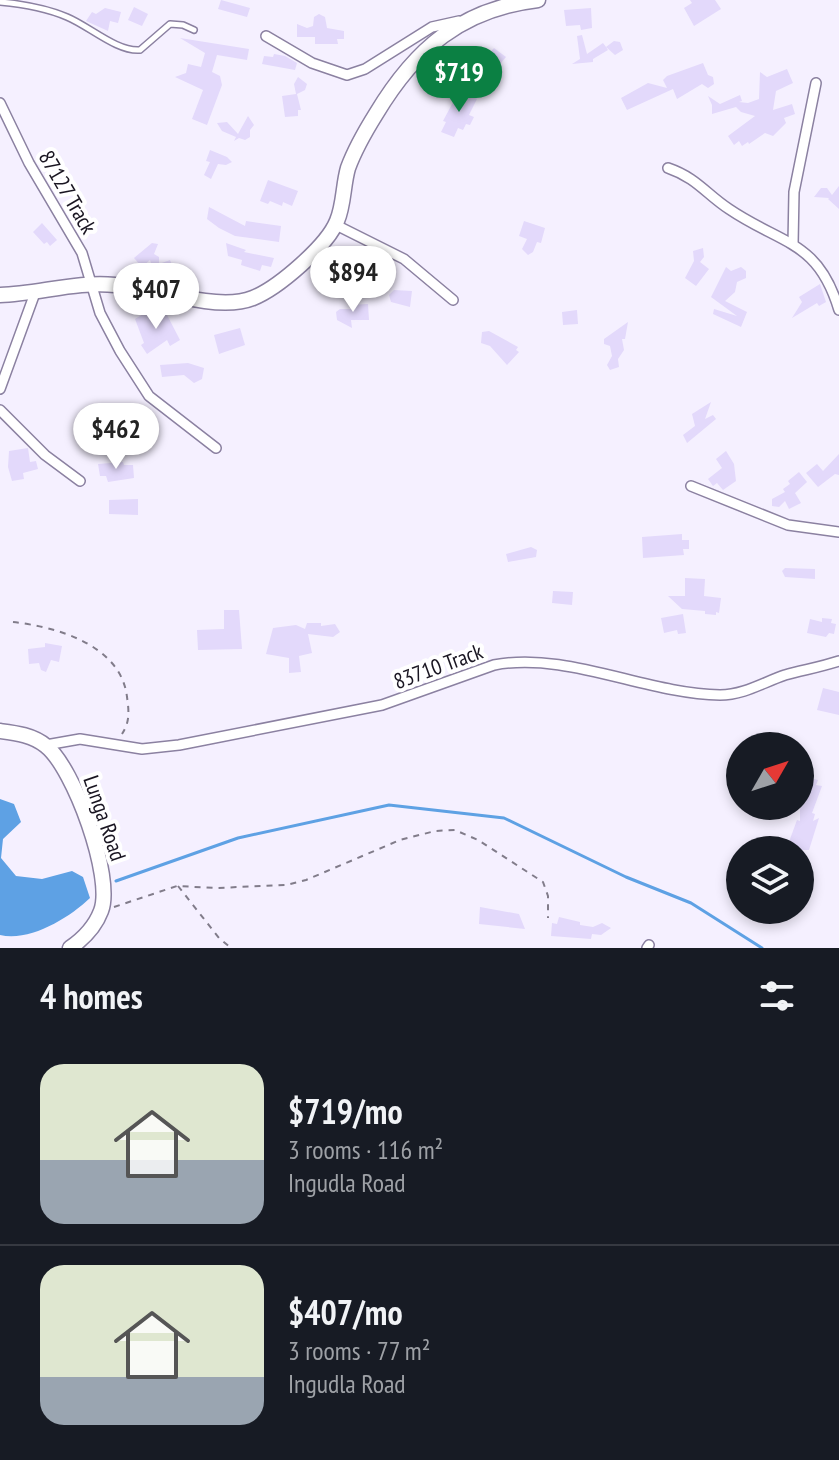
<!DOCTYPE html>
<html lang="en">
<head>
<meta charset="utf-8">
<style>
  :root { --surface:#171b24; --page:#242831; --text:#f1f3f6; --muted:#9ea1a6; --line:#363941; --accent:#0b8043 }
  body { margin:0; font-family:"PT Sans Narrow",sans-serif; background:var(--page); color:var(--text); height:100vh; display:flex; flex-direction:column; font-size:30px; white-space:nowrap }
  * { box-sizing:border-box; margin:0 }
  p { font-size:26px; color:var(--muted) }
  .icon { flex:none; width:44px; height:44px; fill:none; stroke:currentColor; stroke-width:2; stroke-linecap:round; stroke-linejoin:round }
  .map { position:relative; height:948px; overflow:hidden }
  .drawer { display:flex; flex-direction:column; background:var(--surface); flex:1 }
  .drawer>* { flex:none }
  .needle { width:52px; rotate:51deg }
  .controls { position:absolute; left:726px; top:732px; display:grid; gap:16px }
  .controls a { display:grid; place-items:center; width:88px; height:88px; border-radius:50%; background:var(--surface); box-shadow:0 4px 12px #0003; font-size:40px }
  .price { position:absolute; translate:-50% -68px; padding:0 18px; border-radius:28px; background:#fff; color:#222; font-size:26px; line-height:52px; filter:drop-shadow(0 2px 4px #0008) }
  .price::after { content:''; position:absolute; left:50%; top:48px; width:24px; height:18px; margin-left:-12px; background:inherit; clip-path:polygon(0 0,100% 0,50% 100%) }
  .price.on { background:var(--accent); color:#fff }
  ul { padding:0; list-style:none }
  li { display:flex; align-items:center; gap:24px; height:200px; padding:0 40px }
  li+li { border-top:2px solid var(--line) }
  li span { display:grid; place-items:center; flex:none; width:224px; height:160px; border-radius:24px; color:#555 }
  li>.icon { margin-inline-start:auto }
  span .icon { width:96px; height:96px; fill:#fffc; stroke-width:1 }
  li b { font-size:34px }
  h2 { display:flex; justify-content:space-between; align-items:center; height:96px; padding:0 40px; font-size:34px }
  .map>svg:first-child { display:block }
  .water { fill:#5ea1e4 }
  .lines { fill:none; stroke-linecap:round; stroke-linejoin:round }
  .stream { stroke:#5ea1e4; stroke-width:3 }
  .building { fill:#e3d9fb }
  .lane-casing { stroke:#8b81a1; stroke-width:8 }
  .street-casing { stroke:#8b81a1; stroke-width:12 }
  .secondary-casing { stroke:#8b81a1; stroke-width:17 }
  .path { stroke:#817c8a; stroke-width:2; stroke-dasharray:6 6; stroke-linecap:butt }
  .lane { stroke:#fff; stroke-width:5 }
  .street { stroke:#fff; stroke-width:9 }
  .secondary { stroke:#fff; stroke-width:14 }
  .labels { text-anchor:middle; stroke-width:8; stroke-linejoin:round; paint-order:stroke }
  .street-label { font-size:22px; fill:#191521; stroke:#fff }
</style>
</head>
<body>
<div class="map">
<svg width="839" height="948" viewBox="0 0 839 948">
  <rect width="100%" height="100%" fill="#f5f0ff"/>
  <path class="water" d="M0,799L14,804L21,822L3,839L1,858L16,876L42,879L72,871L83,877L90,898C69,918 30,942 0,935Z"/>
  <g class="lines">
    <polyline class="stream" points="116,881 238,838 389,805 504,818 626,877 691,903 762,948"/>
  </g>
  <g class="building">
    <polygon points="221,0 250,8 247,17 218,9"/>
    <polygon points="690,0 715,0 721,9 694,26 684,8 692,3"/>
    <polygon points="134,7 148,14 142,26 128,20"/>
    <polygon points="105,8 121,12 118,23 110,21 108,31 86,21 92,12 96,14"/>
    <polygon points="591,8 592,28 581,30 580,25 566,26 564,10"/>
    <polygon points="319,14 325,17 327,28 344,31 344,39 337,39 338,44 315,44 315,37 297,37 297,24 307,28 313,26 314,17"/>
    <polygon points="582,35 587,54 603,43 606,47 614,41 620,42 623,50 615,55 606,47 608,50 593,59 593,62 572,64 580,59 577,36"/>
    <polygon points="180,38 249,49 247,60 217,55 212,72 220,76 222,85 207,125 192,119 203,90 175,77 186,73 188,64 201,67 205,53"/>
    <polygon points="494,48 506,57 494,71 483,60"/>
    <polygon points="274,54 285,56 297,63 295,70 262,64 264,56 273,57"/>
    <polygon points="703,63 708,75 713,77 714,84 708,88 702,84 677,99 673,89 627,110 621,98 648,83 667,88 663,80 667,76"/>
    <polygon points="787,69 793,83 776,91 773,110 792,104 795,114 784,118 786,123 773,136 765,133 749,144 748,142 742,146 739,141 734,145 728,136 755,116 741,112 736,107 712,114 712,105 708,96 720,104 740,95 742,101 739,102 748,103 759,99 760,72 767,77"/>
    <polygon points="298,77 307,84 305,90 297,94 301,110 298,110 298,116 285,117 282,96 296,94 294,84"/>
    <polygon points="459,91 477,99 469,115 474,117 470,125 466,124 463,130 458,128 454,137 441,132 446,122 443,121"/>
    <polygon points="248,116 254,125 250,130 250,137 245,140 239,138 234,141 236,137 222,131 217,123 227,122 238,134"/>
    <polygon points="210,150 227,157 232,162 226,165 218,164 211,179 204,175 210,162 206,161"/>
    <polygon points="268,180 298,191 292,206 283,202 282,206 270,201 268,204 260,201"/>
    <polygon points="839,186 839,209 828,199 829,198 814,197 821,188 827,188 832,195"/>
    <polygon points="209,207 245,226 246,221 281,226 279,242 235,236 219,228 207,219"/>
    <polygon points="524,221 545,228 541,243 537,242 533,252 528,255 522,249 527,239 519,236"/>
    <polygon points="42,223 57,240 50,246 47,242 44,244 33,232"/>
    <polygon points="152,243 158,244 154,254 159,257 159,264 170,260 175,274 169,279 161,281 160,278 157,281 150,260 142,267 134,258"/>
    <polygon points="226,243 246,250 244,252 274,258 271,267 262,265 260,271 241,265 242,260 228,256"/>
    <polygon points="703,248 704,257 700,262 709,269 696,286 685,278 694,261 693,251"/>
    <polygon points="368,254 371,268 357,271 354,257"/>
    <polygon points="726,267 731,271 741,267 746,271 746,278 737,282 735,292 725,301 747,312 741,327 713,314 714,309 737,316 711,297"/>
    <polygon points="820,284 826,302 819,306 817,303 792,318 802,302 799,297"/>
    <polygon points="394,290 412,291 410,307 391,302 389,295"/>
    <polygon points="368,304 369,320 351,320 352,328 337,320 336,312 340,309 351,309 351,305"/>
    <polygon points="150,310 153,310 160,318 166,313 180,340 170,346 167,340 147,354 141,345 144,343 135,319"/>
    <polygon points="577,310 578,324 563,325 562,312"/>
    <polygon points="628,322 625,339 622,339 624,350 618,359 619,367 610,370 607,365 612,356 610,346 604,344 604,339"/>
    <polygon points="240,328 245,345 219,354 214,335"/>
    <polygon points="489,331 518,347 516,350 519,352 507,365 490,346 481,343 482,332"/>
    <polygon points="188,363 204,368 202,379 194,383 184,375 162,377 160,365"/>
    <polygon points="711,402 705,419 713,415 716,419 687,443 683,435 695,426 692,414"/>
    <polygon points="112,430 131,430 132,443 114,445 110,440"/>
    <polygon points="28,448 30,462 36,461 38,469 23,473 24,479 12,481 8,467 9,451"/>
    <polygon points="726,451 734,464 736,481 723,490 717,483 713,486 708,479 722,468 716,459"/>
    <polygon points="839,454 839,475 835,474 818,487 806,473 817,464 823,471"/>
    <polygon points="123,462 124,465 133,465 134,478 108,482 106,476 100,476 98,464"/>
    <polygon points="799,472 807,482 795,493 801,503 789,509 785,501 779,507 772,506 772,499 785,492 783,489 790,484 788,481"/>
    <polygon points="138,499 138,515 109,514 109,500"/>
    <polygon points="682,534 682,540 689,540 689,549 683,549 684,555 643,558 642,537"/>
    <polygon points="531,547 537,550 536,557 508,562 506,554"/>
    <polygon points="785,568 815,569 815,579 785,577 782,571"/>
    <polygon points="685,578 705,579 704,596 721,598 719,613 716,612 716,615 705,614 705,611 682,609 668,596 685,596"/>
    <polygon points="553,591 573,592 572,605 552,603"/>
    <polygon points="224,610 239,610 242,649 198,650 197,630 224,629"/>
    <polygon points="683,614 686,633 678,634 677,630 664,633 661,618"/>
    <polygon points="822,618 832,619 831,623 836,624 834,634 829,633 826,637 807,633 810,619 822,622"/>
    <polygon points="307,623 321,623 321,626 335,624 340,632 333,637 308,634 312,653 299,656 301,672 289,673 289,658 266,654 273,628 296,625 305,629"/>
    <polygon points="45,643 62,646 59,662 51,660 46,672 41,670 39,663 29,664 28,649 45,647"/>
    <polygon points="823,688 839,692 839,715 817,710"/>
    <polygon points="806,777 818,780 816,785 822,786 812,813 815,814 813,821 819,818 809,850 786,850 797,820 800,821 800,801"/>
    <polygon points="480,907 519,914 525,929 479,924"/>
    <polygon points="559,917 580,922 580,925 593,927 602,923 611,928 601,935 592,934 591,939 551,936 552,923 557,924"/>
  </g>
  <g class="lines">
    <defs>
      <path id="lane" d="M0,2C22,4 46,8 67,17C89,26 117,52 140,50L170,24L183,25L194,30"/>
      <g id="street">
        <polyline points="266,36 312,63 347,75 365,69 432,27 459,21"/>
        <polyline points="0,103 29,163 82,253 100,313 120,351 149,396 216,448"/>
        <path d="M668,168C697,178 706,194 729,209C782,245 818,240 839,310"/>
        <polyline points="336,225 404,259 453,300"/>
        <polyline points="793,244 794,192 816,83"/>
        <polyline points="0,389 35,293"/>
        <polyline points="0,410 45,455 80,481"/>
        <polyline points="691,486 788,525 839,532"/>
        <path d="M46,745L80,739L142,749L179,745L382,705L494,665C567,651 646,694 720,695C744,695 764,682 785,675C803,670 821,667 839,661"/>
        <polyline points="647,948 649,945"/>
      </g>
      <g id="secondary">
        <path d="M0,295C38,294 77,281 115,285C145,287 175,297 205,301C220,303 238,304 253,298C278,288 327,246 337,221C344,205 343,185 348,168C355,149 366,130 376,114C415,49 461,9 538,0"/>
        <path d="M0,731C16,733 33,735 46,746C74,768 114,878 101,911C95,927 83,939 70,948"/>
      </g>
    </defs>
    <use href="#lane" class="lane-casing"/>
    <use href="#street" class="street-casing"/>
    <use href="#secondary" class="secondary-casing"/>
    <g class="path">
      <path d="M13,622C57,627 121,645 127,697C129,711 130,722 122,734"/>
      <polyline points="178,886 219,938 231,948"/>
      <polyline points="114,907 177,886 216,888 286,885 306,880 400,840 435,831 455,830 478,840 543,882 548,896 548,918"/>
    </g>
    <use href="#lane" class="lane"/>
    <use href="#street" class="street"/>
    <use href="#secondary" class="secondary"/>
  </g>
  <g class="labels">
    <g class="street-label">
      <text transform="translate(68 192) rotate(60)" y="8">87127 Track</text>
      <text transform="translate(438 666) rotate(-20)" y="8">83710 Track</text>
      <text transform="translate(105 818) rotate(71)" y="8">Lunga Road</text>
    </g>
  </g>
</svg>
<div class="controls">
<a><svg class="needle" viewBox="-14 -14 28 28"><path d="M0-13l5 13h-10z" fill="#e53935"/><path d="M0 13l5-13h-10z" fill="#9ea1a6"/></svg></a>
<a><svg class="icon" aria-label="layers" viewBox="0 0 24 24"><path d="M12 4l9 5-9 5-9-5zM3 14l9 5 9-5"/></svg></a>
</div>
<b class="price on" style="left:459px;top:114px">$719</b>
<b class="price" style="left:353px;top:314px">$894</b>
<b class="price" style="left:156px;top:331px">$407</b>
<b class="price" style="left:116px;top:471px">$462</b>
</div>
<section class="drawer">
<h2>4 homes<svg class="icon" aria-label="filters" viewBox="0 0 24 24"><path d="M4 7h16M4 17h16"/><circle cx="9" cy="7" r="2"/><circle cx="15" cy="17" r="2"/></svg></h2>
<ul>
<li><span style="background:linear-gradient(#dfe7d0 60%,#9aa5b1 0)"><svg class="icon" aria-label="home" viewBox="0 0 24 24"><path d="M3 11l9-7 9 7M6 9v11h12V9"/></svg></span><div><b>$719/mo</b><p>3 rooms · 116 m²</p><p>Ingudla Road</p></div></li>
<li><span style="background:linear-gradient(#dfe7d0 70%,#9aa5b1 0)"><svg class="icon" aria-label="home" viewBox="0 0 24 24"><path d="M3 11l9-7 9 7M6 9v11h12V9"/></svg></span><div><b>$407/mo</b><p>3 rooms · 77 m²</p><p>Ingudla Road</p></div></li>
</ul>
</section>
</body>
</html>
